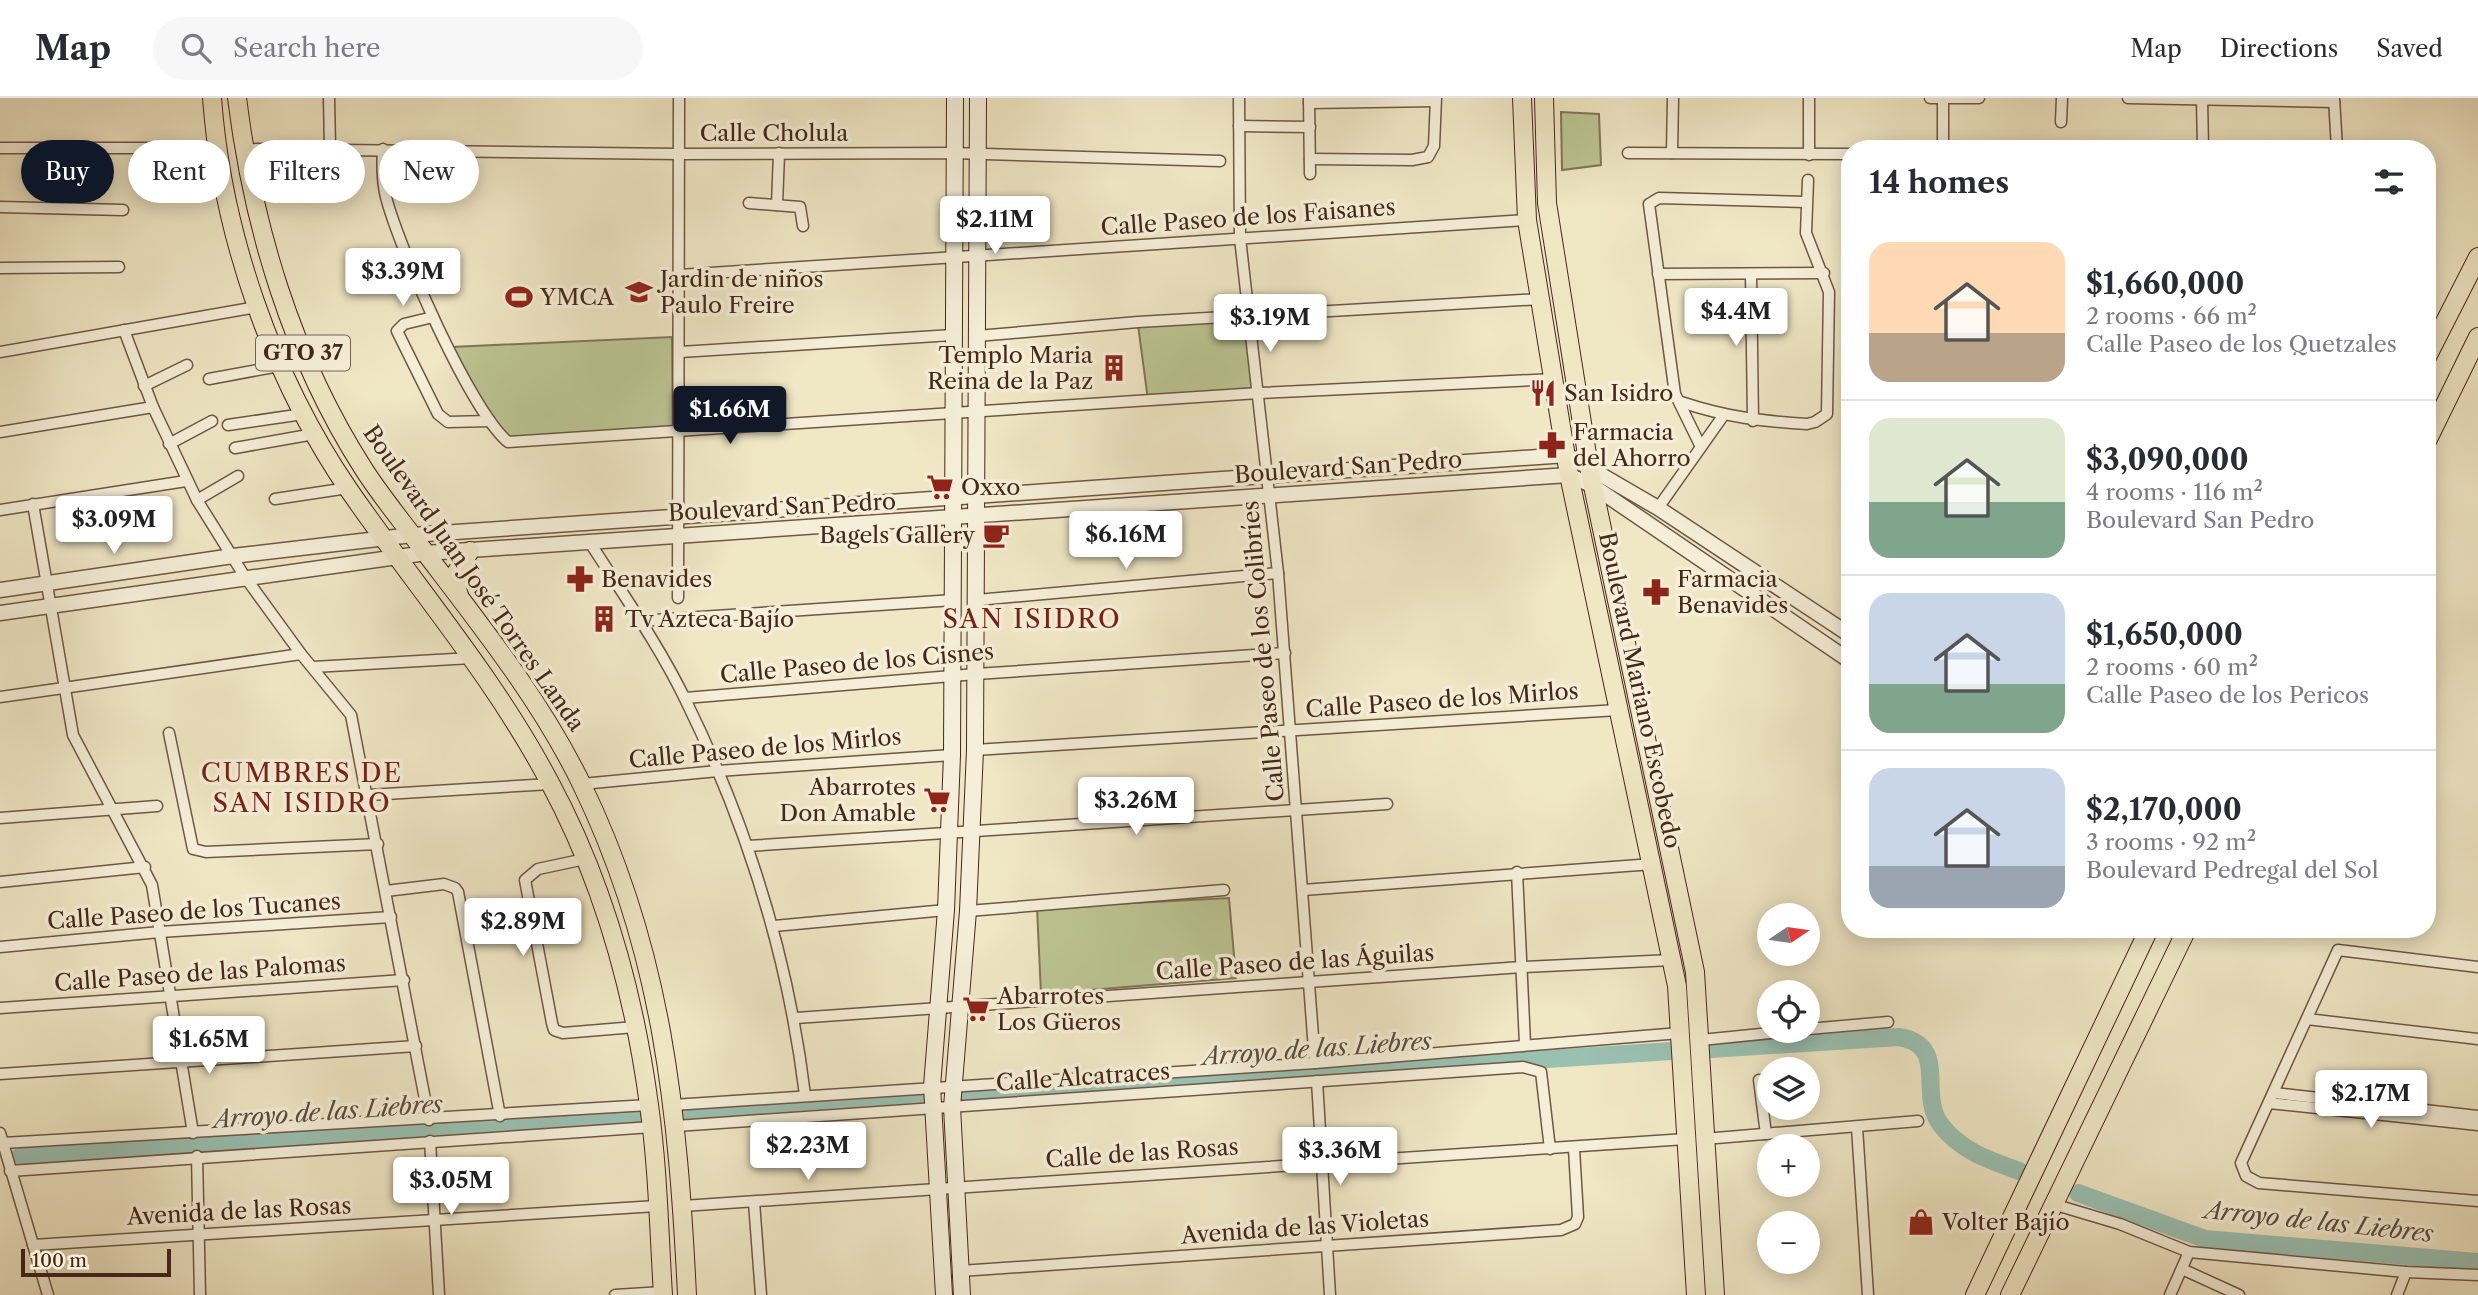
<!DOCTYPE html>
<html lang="en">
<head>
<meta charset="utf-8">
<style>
  :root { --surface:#fff; --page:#f7f7f7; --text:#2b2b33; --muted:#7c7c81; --line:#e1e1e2; --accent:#111827 }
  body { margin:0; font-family:"Libre Caslon Text",serif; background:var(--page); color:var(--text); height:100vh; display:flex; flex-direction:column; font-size:26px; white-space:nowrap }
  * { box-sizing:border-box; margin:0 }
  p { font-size:23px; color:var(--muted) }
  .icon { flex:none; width:38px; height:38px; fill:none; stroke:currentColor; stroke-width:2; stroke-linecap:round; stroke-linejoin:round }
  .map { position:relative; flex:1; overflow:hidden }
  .sheet { position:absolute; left:1841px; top:42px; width:595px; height:798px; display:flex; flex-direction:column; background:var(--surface); border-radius:28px; box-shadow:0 4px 18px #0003 }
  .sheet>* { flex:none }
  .top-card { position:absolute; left:21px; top:42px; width:665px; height:63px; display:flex; gap:14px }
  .needle { width:46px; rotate:77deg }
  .tools { position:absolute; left:1757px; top:805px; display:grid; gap:14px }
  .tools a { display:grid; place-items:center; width:63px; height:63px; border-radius:50%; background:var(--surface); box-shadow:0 4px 18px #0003; font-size:35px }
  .scale { position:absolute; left:21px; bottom:18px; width:150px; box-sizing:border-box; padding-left:7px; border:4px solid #462719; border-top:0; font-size:19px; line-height:24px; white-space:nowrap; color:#462719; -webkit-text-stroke:5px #f5efd9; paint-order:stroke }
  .price { position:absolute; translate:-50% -60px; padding:0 16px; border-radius:7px; background:#fff; color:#222; font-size:23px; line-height:46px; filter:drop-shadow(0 2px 4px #0008) }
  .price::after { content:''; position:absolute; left:50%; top:42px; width:21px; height:16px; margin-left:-10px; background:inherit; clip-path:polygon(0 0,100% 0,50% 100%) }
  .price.current { background:var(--accent); color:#fff }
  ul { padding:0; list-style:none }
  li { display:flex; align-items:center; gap:21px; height:175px; padding:0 28px }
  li+li { border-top:2px solid var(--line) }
  li span { display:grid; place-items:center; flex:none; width:196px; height:140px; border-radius:21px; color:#555 }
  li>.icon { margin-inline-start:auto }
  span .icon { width:84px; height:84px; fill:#fffc; stroke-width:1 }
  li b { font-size:30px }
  h2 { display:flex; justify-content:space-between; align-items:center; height:84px; padding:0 28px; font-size:30px }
  .pill { padding:0 24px; border-radius:32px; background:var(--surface); box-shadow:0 4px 18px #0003; font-size:24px; line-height:63px }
  .pill.current { background:var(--accent); color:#fff }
  header { display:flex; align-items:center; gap:42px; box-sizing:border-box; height:98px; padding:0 35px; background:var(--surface); border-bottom:2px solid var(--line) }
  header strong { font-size:33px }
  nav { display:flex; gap:38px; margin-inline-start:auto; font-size:24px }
  .search { width:490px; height:63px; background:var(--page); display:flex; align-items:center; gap:18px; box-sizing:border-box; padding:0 24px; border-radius:38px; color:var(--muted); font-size:26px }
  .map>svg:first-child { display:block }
  .green { fill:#bcc593; stroke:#817656; stroke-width:2 }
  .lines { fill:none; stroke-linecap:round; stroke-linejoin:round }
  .river { stroke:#9ac0b2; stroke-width:18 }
  .minor-casing { stroke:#705744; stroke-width:13 }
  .tertiary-casing { stroke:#705744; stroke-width:17 }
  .secondary-casing { stroke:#462719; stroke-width:18 }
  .primary-casing { stroke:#462719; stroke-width:20 }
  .minor { stroke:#f5efd9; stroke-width:10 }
  .tertiary { stroke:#f5efd9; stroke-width:14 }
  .secondary { stroke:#f5efd9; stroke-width:16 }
  .primary { stroke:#f0e7c5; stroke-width:18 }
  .labels { text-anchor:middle; stroke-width:7; stroke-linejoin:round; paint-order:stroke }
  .shield { fill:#f5efd9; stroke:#7a6353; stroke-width:2 }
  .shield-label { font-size:21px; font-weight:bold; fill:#462719 }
  .street-label { font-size:23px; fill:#462719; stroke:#f5efd9 }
  .poi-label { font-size:23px; fill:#462719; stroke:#f5efd9; text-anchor:start }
  .water-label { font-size:24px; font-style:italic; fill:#5b4d3f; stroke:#f5efd9 }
  .quarter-label { font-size:26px; letter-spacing:2px; fill:#7a1f14; stroke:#f5efd9 }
</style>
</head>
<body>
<header>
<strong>Map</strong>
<div class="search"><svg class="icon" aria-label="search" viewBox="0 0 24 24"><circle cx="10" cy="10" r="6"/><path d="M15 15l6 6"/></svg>Search here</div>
<nav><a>Map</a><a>Directions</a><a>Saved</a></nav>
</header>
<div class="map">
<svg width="2478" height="1197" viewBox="0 0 2478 1197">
  <rect width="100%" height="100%" fill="#f0e7c5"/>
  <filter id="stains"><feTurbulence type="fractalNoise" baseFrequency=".00286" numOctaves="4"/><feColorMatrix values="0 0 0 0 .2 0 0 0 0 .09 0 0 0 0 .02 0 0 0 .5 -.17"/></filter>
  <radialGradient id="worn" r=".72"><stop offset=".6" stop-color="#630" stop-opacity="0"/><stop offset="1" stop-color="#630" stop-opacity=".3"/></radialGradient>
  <g class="green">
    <polygon points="1561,14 1599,16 1601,67 1562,72"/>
    <polygon points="1246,223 1253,291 1148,302 1138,227"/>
    <polygon points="672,239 673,329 509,341 490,318 452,249"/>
    <polygon points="1229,800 1236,880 1041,896 1037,810"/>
  </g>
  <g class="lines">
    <g class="river">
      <path d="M1710,951L1899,939C1950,947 1917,996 1941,1027C1961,1053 1989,1062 2019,1073"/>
      <polyline points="966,998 1672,953"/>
      <polyline points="685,1016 920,1001"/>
      <polyline points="19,1059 640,1018"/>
      <polyline points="2078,1095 2205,1141 2478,1164"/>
    </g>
    <defs>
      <g id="minor">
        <polyline points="329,0 330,50"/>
        <polyline points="1239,0 1240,140 1278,475 1315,965"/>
        <polyline points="1309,0 1310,76"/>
        <polyline points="1930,0 1979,0"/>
        <polyline points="2128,0 2334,4"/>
        <polyline points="2202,0 2203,51"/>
        <polyline points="2334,0 2337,51"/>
        <polyline points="1309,5 1435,3"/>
        <polyline points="2061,24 2062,0"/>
        <polyline points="1239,28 1310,29"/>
        <polyline points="0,50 218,50"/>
        <polyline points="244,51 679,56 953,55 1220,63"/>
        <path d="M383,51C382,67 382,83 386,99C399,150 470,312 508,344L1259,295L1555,281"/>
        <polyline points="1943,51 1943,0"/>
        <polyline points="1628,55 1850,56"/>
        <polyline points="1672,55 1673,0"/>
        <polyline points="1809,57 1809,0"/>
        <polyline points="1310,61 1412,62 1428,59 1434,48 1436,0"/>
        <polyline points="749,105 800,109 803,128"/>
        <polyline points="777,107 779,55"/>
        <polyline points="0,109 123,112"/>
        <polyline points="0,170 119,169"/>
        <polyline points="1658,176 1824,175"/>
        <polyline points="1751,176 1753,323"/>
        <polyline points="679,177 1527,122"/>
        <polyline points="433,219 404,226 397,233 438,316 448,324 490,323"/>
        <polyline points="124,232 153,309 197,402 245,479 301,556 351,617 429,1022"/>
        <polyline points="977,238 1138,224 1541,201"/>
        <polyline points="0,254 257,209"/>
        <polyline points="680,254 953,237"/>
        <polyline points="209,281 279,268"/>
        <polyline points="144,288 187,267"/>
        <path d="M1681,304C1726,319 1760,323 1807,326L1815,324L1827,316L1829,194L1806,135L1808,82"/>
        <polyline points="228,327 303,316"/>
        <polyline points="0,334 153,309"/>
        <polyline points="169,346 212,323"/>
        <polyline points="1700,347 1675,296 1649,106 1659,100 1806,104"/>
        <polyline points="235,350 314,336"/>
        <polyline points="275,401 348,390"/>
        <polyline points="197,402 238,378"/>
        <polyline points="33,406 73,637 152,787 193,1035"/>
        <polyline points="1658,410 1723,318"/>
        <polyline points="0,412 186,383"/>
        <path d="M589,443C622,495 659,547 686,603C748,729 788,857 805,997"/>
        <polyline points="678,500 679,0"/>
        <polyline points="977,502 1278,475"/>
        <polyline points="639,523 954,502"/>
        <polyline points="313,569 472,560"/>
        <polyline points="0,599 301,556"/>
        <polyline points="685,600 976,576 1285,555"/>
        <polyline points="169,635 193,751 206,754 378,746"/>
        <polyline points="975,652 1618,612"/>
        <polyline points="582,686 718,673 952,657"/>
        <polyline points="369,697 551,686"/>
        <polyline points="0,720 157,708"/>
        <polyline points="748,748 1387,706"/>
        <polyline points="585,761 538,771 525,782 552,925 554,932 563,935 635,929"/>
        <polyline points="1517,774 1525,946"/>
        <polyline points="0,784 145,769"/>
        <polyline points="1303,792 1653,766"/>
        <polyline points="386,793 444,786 455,790 458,794 500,1018"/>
        <polyline points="968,813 1224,792"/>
        <polyline points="774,828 946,812"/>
        <polyline points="0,849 160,834 391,819"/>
        <polyline points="2478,869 2338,852 2241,1065 2246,1078 2259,1085 2478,1103"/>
        <polyline points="0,910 404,882"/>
        <polyline points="796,920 1522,869 1672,862"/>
        <polyline points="2307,921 2478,941"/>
        <polyline points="1808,931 1888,924"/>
        <polyline points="1701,942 1791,933"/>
        <polyline points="0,976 416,948"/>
        <polyline points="1759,982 1766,1036"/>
        <polyline points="1317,983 1330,1197"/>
        <polyline points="2274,995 2478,1018"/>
        <polyline points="2269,1005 2478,1027"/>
        <polyline points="673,1007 1315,965 1680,935"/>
        <polyline points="676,1028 1523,969 1541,974 1550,1051"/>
        <polyline points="1857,1029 1868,1197"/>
        <polyline points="0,1035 48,1197"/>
        <polyline points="1704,1041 1918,1023"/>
        <polyline points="430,1043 439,1197"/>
        <polyline points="3,1045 649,1007"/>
        <polyline points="197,1058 200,1197"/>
        <polyline points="10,1073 652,1029"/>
        <polyline points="754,1104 761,1197"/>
        <polyline points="2056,1107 2120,1126 2189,1154 2406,1174 2478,1177"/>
        <polyline points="683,1108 1686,1041"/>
        <polyline points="33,1147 657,1108"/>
        <polyline points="2182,1171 2239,1197"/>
        <polyline points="960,1173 1561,1132 1575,1126 1578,1119 1574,1051"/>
        <polyline points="615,1197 663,1194"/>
        <polyline points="2170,1197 2189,1154"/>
        <polyline points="2397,1197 2406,1174"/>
      </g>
      <g id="tertiary">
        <polyline points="0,492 233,458 412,437 1567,357 1658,410 1850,537"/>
        <polyline points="0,515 426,455 1569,377 1593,388 1850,563"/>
      </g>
      <g id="secondary">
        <polyline points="944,1197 932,988 946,812 952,657 955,0"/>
        <polyline points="962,1197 952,1009 968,813 975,652 978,0"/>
      </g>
      <g id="primary">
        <path d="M212,0C222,135 272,280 349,392C416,489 494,579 549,683C603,783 634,895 649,1007C658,1070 659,1134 663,1197"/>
        <path d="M237,0C253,129 292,259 363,370C380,397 401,422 421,449C478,524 541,602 582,687C663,854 678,1015 687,1197"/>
        <polyline points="1522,0 1527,122 1569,377 1677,888 1696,1197"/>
        <polyline points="1544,0 1547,105 1589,369 1695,874 1715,1197"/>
        <polyline points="2427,259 2478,159"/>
        <polyline points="2427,343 2478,239"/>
        <polyline points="459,498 454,478 470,453"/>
        <polyline points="1975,1197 2149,831"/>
        <polyline points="2010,1197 2187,831"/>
      </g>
    </defs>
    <use href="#minor" class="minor-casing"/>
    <use href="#tertiary" class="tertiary-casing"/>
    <use href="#secondary" class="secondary-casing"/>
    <use href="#primary" class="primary-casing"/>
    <use href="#minor" class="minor"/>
    <use href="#tertiary" class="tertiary"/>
    <use href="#secondary" class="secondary"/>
    <use href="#primary" class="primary"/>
  </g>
  <defs>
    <symbol id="school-bare" viewBox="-9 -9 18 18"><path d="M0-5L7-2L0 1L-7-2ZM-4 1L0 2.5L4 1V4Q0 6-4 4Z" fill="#8f2418" stroke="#f5efd9" stroke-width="2.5" paint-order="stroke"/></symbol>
    <symbol id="stadium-bare" viewBox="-9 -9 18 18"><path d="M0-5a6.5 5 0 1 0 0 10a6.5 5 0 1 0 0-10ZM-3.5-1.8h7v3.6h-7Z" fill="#8f2418" stroke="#f5efd9" stroke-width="2.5" paint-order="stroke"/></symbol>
    <symbol id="building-bare" viewBox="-9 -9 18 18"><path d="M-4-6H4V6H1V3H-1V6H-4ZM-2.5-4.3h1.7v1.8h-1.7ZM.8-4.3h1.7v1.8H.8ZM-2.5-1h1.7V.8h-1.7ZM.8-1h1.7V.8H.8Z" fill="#8f2418" stroke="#f5efd9" stroke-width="2.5" paint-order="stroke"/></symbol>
    <symbol id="restaurant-bare" viewBox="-9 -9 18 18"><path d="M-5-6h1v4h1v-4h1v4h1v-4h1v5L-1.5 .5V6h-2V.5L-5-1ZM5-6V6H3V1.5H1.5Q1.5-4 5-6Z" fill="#8f2418" stroke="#f5efd9" stroke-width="2.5" paint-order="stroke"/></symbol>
    <symbol id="pharmacy-bare" viewBox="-9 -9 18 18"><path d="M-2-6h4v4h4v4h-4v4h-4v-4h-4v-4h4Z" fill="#8f2418" stroke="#f5efd9" stroke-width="2.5" paint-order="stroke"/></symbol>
    <symbol id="supermarket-bare" viewBox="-9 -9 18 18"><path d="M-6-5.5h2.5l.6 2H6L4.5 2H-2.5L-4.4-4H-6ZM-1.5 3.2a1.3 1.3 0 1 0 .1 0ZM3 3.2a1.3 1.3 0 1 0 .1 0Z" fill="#8f2418" stroke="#f5efd9" stroke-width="2.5" paint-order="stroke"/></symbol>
    <symbol id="cafe-bare" viewBox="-9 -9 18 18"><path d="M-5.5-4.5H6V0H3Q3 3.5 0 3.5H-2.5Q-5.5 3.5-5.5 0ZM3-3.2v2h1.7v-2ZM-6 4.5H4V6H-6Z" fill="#8f2418" stroke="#f5efd9" stroke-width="2.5" paint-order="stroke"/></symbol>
    <symbol id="shop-bare" viewBox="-9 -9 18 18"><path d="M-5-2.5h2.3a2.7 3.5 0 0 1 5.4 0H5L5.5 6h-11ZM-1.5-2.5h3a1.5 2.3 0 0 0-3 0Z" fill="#8f2418" stroke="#f5efd9" stroke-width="2.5" paint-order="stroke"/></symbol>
  </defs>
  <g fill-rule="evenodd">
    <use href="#school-bare" x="620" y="175" width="38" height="38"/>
    <use href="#stadium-bare" x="500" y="180" width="38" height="38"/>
    <use href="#building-bare" x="1095" y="251" width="38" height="38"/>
    <use href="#restaurant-bare" x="1524" y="276" width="38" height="38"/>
    <use href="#pharmacy-bare" x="1533" y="328" width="38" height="38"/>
    <use href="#supermarket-bare" x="921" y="370" width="38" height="38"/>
    <use href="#cafe-bare" x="977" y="418" width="38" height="38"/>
    <use href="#pharmacy-bare" x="561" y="462" width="38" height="38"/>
    <use href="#pharmacy-bare" x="1637" y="475" width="38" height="38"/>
    <use href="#building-bare" x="585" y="502" width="38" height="38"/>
    <use href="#supermarket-bare" x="918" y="683" width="38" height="38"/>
    <use href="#supermarket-bare" x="957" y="892" width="38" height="38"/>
    <use href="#shop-bare" x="1902" y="1105" width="38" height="38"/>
  </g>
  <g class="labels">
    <rect class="shield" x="256" y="237.5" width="94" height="35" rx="5"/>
    <g class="shield-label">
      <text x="303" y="262">GTO 37</text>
    </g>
    <g class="street-label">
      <text x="774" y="43">Calle Cholula</text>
      <text transform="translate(1248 119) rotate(-4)" y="8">Calle Paseo de los Faisanes</text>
      <text transform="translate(1348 369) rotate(-4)" y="8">Boulevard San Pedro</text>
      <text transform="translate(782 409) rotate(-3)" y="8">Boulevard San Pedro</text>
      <text transform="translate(474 480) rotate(55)" y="8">Boulevard Juan José Torres Landa</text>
      <text transform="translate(1263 553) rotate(-95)" y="8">Calle Paseo de los Colibríes</text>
      <text transform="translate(857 565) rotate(-5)" y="8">Calle Paseo de los Cisnes</text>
      <text transform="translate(1640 592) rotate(78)" y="8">Boulevard Mariano Escobedo</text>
      <text transform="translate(1442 602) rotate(-4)" y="8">Calle Paseo de los Mirlos</text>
      <text transform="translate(765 650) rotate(-5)" y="8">Calle Paseo de los Mirlos</text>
      <text transform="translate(194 813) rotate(-4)" y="8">Calle Paseo de los Tucanes</text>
      <text transform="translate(1295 864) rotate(-4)" y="8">Calle Paseo de las Águilas</text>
      <text transform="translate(200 875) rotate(-4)" y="8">Calle Paseo de las Palomas</text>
      <text transform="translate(1083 979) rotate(-4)" y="8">Calle Alcatraces</text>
      <text transform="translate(1142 1055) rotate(-4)" y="8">Calle de las Rosas</text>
      <text transform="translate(239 1113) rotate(-3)" y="8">Avenida de las Rosas</text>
      <text transform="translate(1305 1129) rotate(-4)" y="8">Avenida de las Violetas</text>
    </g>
    <g class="poi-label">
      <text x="660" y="189">Jardin de niños<tspan x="660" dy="26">Paulo Freire</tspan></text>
      <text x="540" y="207">YMCA</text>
      <text x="1093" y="265" text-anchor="end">Templo Maria<tspan x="1093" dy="26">Reina de la Paz</tspan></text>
      <text x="1564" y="303">San Isidro</text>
      <text x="1573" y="342">Farmacia<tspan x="1573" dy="26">del Ahorro</tspan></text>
      <text x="961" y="397">Oxxo</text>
      <text x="975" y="445" text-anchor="end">Bagels Gallery</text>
      <text x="601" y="489">Benavides</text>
      <text x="1677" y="489">Farmacia<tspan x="1677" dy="26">Benavides</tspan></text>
      <text x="625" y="529">Tv Azteca Bajío</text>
      <text x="916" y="697" text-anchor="end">Abarrotes<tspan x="916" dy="26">Don Amable</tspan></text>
      <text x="997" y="906">Abarrotes<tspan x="997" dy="26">Los Güeros</tspan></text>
      <text x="1942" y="1132">Volter Bajío</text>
    </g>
    <g class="water-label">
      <text transform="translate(1317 951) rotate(-4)" y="8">Arroyo de las Liebres</text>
      <text transform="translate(328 1014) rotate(-4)" y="8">Arroyo de las Liebres</text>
      <text transform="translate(2319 1124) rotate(6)" y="8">Arroyo de las Liebres</text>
    </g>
    <g class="quarter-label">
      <text x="1032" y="530">SAN ISIDRO</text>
      <text x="302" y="684">CUMBRES DE<tspan x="302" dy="30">SAN ISIDRO</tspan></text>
    </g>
  </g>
  <rect width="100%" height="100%" filter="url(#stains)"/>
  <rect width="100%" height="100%" fill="url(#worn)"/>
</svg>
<div class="tools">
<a><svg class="needle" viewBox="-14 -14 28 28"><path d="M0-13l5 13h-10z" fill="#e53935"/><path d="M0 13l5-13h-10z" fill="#7c7c81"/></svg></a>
<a><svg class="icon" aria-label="locate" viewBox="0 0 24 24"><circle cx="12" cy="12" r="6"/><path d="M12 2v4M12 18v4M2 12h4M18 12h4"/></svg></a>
<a><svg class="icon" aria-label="layers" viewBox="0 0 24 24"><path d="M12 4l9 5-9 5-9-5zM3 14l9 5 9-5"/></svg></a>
<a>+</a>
<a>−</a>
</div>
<div class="scale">100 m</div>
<b class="price" style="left:995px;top:158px">$2.11M</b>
<b class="price" style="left:403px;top:210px">$3.39M</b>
<b class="price" style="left:1736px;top:250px">$4.4M</b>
<b class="price" style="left:1270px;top:256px">$3.19M</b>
<b class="price current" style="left:730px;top:348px">$1.66M</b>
<b class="price" style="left:114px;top:458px">$3.09M</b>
<b class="price" style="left:1126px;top:473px">$6.16M</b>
<b class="price" style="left:1136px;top:739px">$3.26M</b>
<b class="price" style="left:523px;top:860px">$2.89M</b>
<b class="price" style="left:209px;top:978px">$1.65M</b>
<b class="price" style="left:2371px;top:1032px">$2.17M</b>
<b class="price" style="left:808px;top:1084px">$2.23M</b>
<b class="price" style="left:1340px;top:1089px">$3.36M</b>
<b class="price" style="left:451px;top:1119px">$3.05M</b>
<div class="top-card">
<a class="pill current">Buy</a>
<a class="pill">Rent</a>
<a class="pill">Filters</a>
<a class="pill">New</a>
</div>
<section class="sheet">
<h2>14 homes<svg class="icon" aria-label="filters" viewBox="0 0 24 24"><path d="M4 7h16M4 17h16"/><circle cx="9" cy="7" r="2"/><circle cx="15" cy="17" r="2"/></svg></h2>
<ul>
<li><span style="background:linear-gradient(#ffd9b3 65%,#b9a48a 0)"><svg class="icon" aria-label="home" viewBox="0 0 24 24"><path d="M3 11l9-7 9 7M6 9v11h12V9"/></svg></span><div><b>$1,660,000</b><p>2 rooms · 66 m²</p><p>Calle Paseo de los Quetzales</p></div></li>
<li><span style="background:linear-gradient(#dfe7d0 60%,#7fa58c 0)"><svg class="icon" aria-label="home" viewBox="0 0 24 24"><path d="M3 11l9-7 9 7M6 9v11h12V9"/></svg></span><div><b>$3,090,000</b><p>4 rooms · 116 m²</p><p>Boulevard San Pedro</p></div></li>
<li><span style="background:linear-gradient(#c9d6e8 65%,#7fa58c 0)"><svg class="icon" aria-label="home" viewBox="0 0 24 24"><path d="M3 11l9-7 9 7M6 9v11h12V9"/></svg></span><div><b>$1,650,000</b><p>2 rooms · 60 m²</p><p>Calle Paseo de los Pericos</p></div></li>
<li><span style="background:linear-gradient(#c9d6e8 70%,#9aa5b1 0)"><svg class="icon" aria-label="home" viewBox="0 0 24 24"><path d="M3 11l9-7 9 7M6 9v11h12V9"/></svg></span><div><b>$2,170,000</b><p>3 rooms · 92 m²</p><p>Boulevard Pedregal del Sol</p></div></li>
</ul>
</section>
</div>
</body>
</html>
